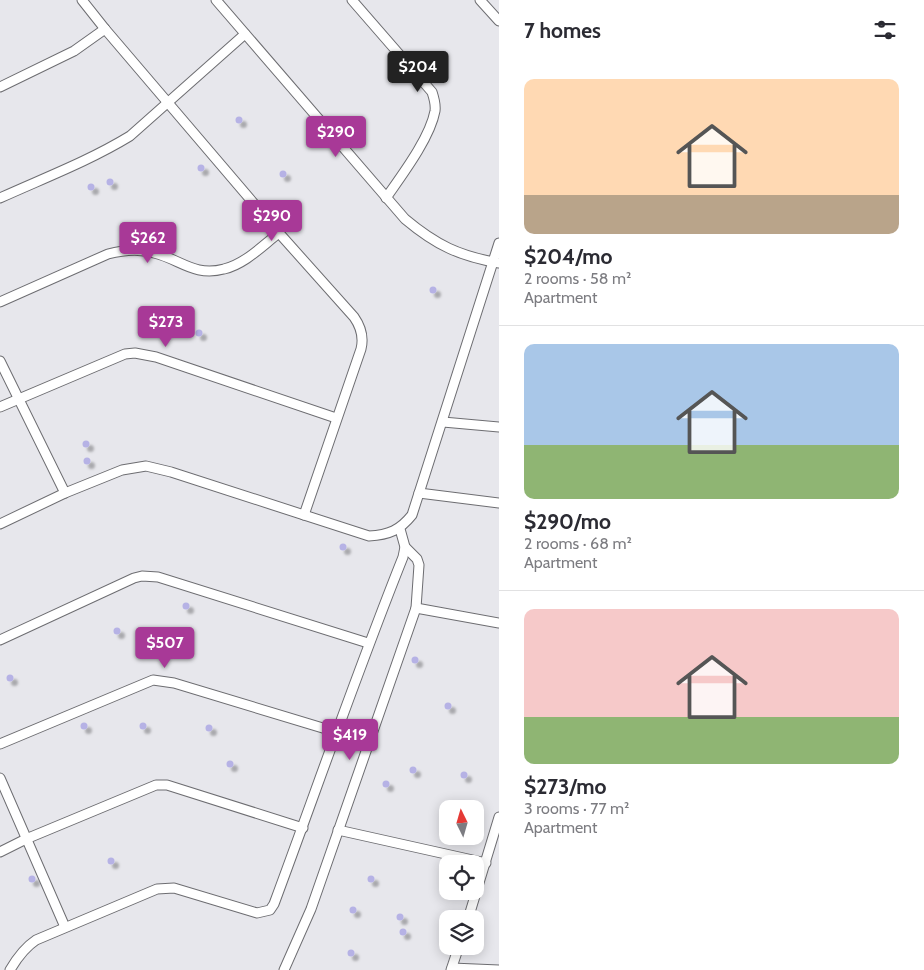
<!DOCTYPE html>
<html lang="en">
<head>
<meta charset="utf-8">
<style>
  :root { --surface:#fff; --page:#f7f7f7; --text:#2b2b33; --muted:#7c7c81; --line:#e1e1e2; --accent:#a83997 }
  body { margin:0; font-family:Cabin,sans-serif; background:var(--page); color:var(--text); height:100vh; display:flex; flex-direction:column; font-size:19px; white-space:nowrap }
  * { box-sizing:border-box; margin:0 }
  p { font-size:16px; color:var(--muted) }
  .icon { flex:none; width:28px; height:28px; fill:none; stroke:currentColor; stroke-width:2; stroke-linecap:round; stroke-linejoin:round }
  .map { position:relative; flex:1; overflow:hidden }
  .panel { display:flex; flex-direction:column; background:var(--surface); width:425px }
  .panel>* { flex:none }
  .needle { width:32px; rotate:355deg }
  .fabs { position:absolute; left:439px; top:800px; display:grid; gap:10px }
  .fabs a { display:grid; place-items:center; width:45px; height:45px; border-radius:10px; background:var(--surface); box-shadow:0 2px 12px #0003; font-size:25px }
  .price { position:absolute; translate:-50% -42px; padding:0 11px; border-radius:5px; background:var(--accent); color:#fff; font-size:16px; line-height:32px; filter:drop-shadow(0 1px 2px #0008) }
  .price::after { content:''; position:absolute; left:50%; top:30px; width:15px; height:11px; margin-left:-8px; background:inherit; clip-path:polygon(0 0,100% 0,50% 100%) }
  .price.on { background:#222; color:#fff }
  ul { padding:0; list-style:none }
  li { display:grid; align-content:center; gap:10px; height:265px; padding:0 25px }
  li+li { border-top:1px solid var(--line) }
  li span { display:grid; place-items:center; height:155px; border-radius:10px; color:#555 }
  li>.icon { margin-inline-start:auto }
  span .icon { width:90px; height:90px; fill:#fffc; stroke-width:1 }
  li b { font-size:21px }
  h2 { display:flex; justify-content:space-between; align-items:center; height:60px; padding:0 25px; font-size:21px }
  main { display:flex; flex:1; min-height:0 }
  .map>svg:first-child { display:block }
  .building { fill:#b6b2e5; filter:url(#shadow) }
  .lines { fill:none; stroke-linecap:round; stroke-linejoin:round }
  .minor-casing { stroke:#6d6d71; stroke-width:11 }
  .minor { stroke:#fff; stroke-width:9 }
</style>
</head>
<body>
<main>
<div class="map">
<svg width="499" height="970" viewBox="0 0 499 970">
  <defs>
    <filter id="shadow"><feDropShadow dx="4.5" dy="4.5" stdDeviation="1" flood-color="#0004"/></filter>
  </defs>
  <rect width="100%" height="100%" fill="#e7e7ec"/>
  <g class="building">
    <circle cx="239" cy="120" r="3.5"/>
    <circle cx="201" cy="168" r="3.5"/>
    <circle cx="283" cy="174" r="3.5"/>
    <circle cx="110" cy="182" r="3.5"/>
    <circle cx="91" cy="187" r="3.5"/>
    <circle cx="433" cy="290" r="3.5"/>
    <circle cx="199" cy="333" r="3.5"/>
    <circle cx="86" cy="444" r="3.5"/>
    <circle cx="87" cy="461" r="3.5"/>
    <circle cx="343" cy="547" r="3.5"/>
    <circle cx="186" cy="606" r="3.5"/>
    <circle cx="117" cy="631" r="3.5"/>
    <circle cx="415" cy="660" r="3.5"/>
    <circle cx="10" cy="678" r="3.5"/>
    <circle cx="448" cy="706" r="3.5"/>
    <circle cx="84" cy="726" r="3.5"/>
    <circle cx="143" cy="726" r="3.5"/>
    <circle cx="209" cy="728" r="3.5"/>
    <circle cx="230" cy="764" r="3.5"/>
    <circle cx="413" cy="770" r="3.5"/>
    <circle cx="464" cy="775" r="3.5"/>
    <circle cx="386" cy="784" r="3.5"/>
    <circle cx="111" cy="861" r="3.5"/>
    <circle cx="371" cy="879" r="3.5"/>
    <circle cx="32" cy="879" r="3.5"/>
    <circle cx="353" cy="910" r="3.5"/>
    <circle cx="400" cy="917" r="3.5"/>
    <circle cx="403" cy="932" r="3.5"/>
    <circle cx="351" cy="953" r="3.5"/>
  </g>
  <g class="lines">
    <defs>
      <g id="minor">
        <path d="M82,0L105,29L279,233L354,317C361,327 364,337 361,349L304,515"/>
        <path d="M216,0L405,219C436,245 459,256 499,263"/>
        <path d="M352,0L432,92C434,98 436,104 435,111C430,138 402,175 386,198"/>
        <polyline points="480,0 499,21"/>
        <polyline points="0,87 74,51 105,29"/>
        <path d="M0,198C44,178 89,161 130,136L245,34"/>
        <path d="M0,302L108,254C123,250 138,248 154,253C180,259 194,277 224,269C245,264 262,246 279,233"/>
        <polyline points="0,361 65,493"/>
        <polyline points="0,407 125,354 135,353 156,357 336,418"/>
        <polyline points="443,422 499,427"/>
        <polyline points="419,493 499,503"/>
        <path d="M0,524L65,493L122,470L146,466L171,472L369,536C389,535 400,530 412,515L499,243"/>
        <polyline points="416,608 499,623"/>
        <polyline points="0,640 134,578 142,576 158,577 368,643"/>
        <polyline points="0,744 153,680 174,683 336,732"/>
        <polyline points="0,778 65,927"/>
        <polyline points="338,830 486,863"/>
        <polyline points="0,852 26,839 156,785 167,785 303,828"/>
        <polyline points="468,919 499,817"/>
        <polyline points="452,968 499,970"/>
        <path d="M10,970C17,958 24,948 36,940L157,889L174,888L257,913L270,910L274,904C317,788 357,672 403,557L405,547L400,529"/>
        <polyline points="284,970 311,909 416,608 419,565 417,559 405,547"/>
        <polyline points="451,970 459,946"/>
      </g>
    </defs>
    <use href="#minor" class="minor-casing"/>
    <use href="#minor" class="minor"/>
  </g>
</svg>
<div class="fabs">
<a><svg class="needle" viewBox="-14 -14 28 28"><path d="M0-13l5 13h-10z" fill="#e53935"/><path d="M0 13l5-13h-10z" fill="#7c7c81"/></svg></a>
<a><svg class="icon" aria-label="locate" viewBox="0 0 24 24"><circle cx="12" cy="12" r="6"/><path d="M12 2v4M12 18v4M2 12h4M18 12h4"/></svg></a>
<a><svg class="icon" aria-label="layers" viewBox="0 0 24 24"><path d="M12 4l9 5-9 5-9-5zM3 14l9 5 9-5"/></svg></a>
</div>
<b class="price on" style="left:418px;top:93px">$204</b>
<b class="price" style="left:336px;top:158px">$290</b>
<b class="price" style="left:272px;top:242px">$290</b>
<b class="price" style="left:148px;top:264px">$262</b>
<b class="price" style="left:166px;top:348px">$273</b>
<b class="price" style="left:165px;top:669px">$507</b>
<b class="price" style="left:350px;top:761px">$419</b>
</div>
<section class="panel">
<h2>7 homes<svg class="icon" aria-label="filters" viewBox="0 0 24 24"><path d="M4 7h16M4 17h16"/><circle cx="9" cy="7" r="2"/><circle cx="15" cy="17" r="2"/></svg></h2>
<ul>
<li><span style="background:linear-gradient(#ffd9b3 75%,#b9a48a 0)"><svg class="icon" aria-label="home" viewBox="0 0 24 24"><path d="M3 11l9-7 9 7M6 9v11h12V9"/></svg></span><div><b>$204/mo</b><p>2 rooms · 58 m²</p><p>Apartment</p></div></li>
<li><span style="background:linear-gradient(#a9c7e8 65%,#8fb573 0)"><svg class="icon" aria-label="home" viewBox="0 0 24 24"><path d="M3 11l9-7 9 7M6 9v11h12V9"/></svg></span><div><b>$290/mo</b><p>2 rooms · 68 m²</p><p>Apartment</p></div></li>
<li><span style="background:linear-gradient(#f6c9c9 70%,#8fb573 0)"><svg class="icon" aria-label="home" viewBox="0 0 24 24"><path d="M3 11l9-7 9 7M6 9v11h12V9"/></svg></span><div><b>$273/mo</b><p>3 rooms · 77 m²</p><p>Apartment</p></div></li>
</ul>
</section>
</main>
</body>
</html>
